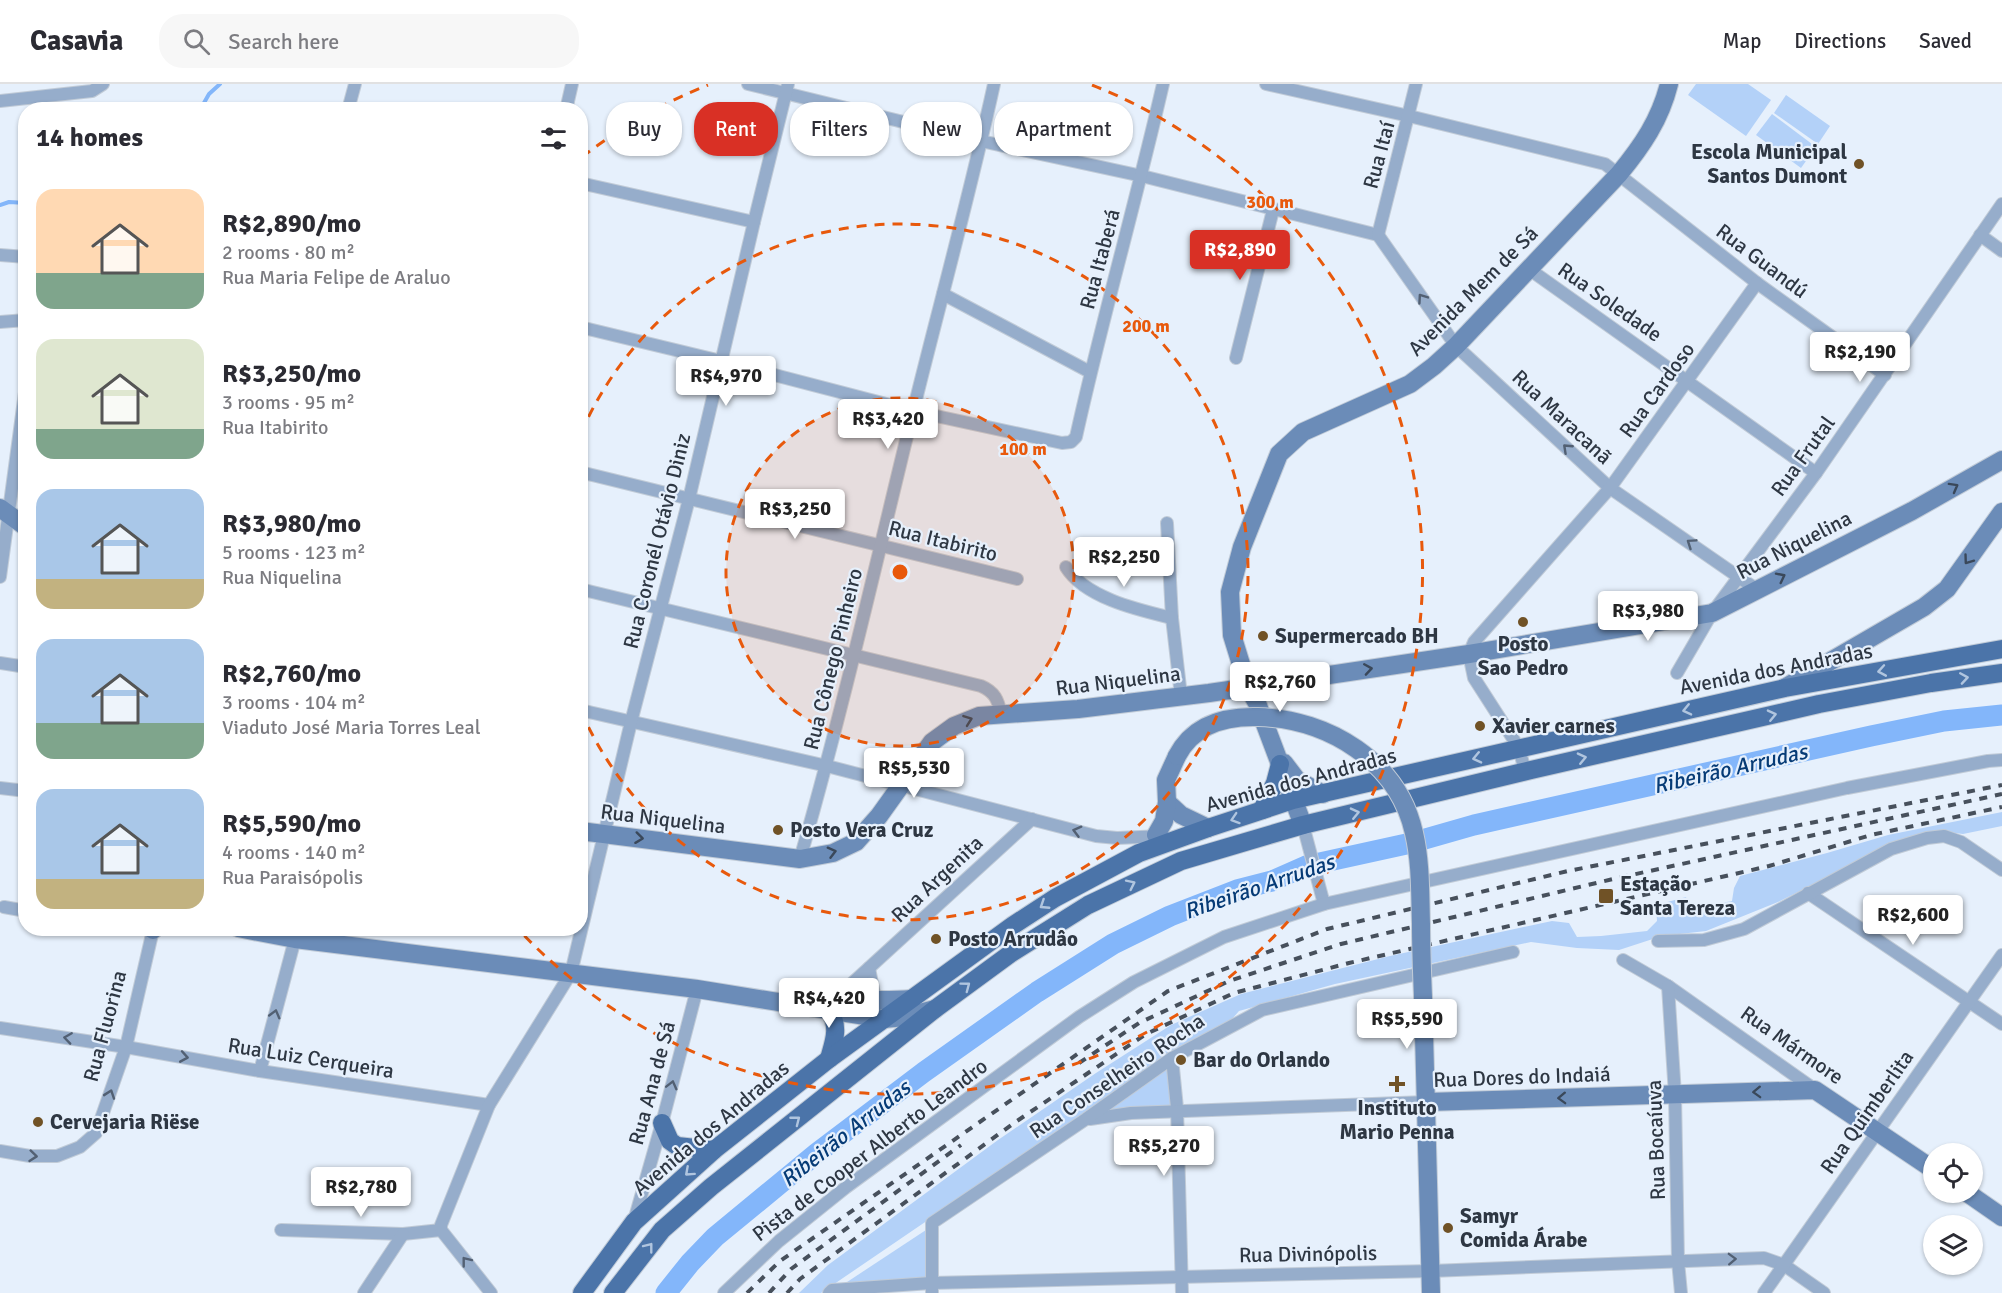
<!DOCTYPE html>
<html lang="en">
<head>
<meta charset="utf-8">
<style>
  :root { --surface:#fff; --page:#f7f7f7; --text:#2b2b33; --muted:#7c7c81; --line:#e1e1e2; --accent:#d93025 }
  body { margin:0; font-family:Signika,sans-serif; background:var(--page); color:var(--text); height:100vh; display:flex; flex-direction:column; font-size:22px; white-space:nowrap }
  * { box-sizing:border-box; margin:0 }
  p { font-size:20px; color:var(--muted) }
  .icon { flex:none; width:33px; height:33px; fill:none; stroke:currentColor; stroke-width:2; stroke-linecap:round; stroke-linejoin:round }
  .map { position:relative; flex:1; overflow:hidden }
  .drawer { position:absolute; left:18px; top:18px; width:570px; height:834px; display:flex; flex-direction:column; background:var(--surface); border-radius:24px; box-shadow:0 2px 4px #0004 }
  .drawer>* { flex:none }
  .top-card { position:absolute; left:606px; top:18px; width:570px; height:54px; display:flex; gap:12px }
  .buttons { position:absolute; left:1923px; top:1059px; display:grid; gap:12px }
  .buttons a { display:grid; place-items:center; width:60px; height:60px; border-radius:50%; background:var(--surface); box-shadow:0 2px 4px #0004; font-size:30px }
  .price { position:absolute; translate:-50% -51px; padding:0 14px; border-radius:6px; background:#fff; color:#222; font-size:20px; line-height:39px; filter:drop-shadow(0 2px 3px #0008) }
  .price::after { content:''; position:absolute; left:50%; top:36px; width:18px; height:14px; margin-left:-9px; background:inherit; clip-path:polygon(0 0,100% 0,50% 100%) }
  .price.on { background:var(--accent); color:#fff }
  ul { padding:0; list-style:none }
  li { display:flex; align-items:center; gap:18px; height:150px; padding:0 18px }
  li span { display:grid; place-items:center; flex:none; width:168px; height:120px; border-radius:18px; color:#555 }
  li>.icon { margin-inline-start:auto }
  span .icon { width:72px; height:72px; fill:#fffc; stroke-width:1 }
  li b { font-size:26px }
  h2 { display:flex; justify-content:space-between; align-items:center; height:72px; padding:0 18px; font-size:26px }
  .tag { padding:0 21px; border-radius:24px; background:var(--surface); box-shadow:0 2px 4px #0004; font-size:21px; line-height:54px }
  .tag.on { background:var(--accent); color:#fff }
  header { display:flex; align-items:center; gap:36px; box-sizing:border-box; height:84px; padding:0 30px; background:var(--surface); border-bottom:2px solid var(--line) }
  header strong { font-size:28px }
  nav { display:flex; gap:33px; margin-inline-start:auto; font-size:21px }
  .search { width:420px; height:54px; background:var(--page); display:flex; align-items:center; gap:15px; box-sizing:border-box; padding:0 21px; border-radius:24px; color:var(--muted); font-size:22px }
  .map>svg:first-child { display:block }
  .green { fill:#b3d1f8 }
  .lines { fill:none; stroke-linecap:round; stroke-linejoin:round }
  .stream { stroke:#83b6fa; stroke-width:4 }
  .river { stroke:#83b6fa; stroke-width:21 }
  .street-casing { stroke:#c1cbd7; stroke-width:14 }
  .secondary-casing { stroke:#c1cbd7; stroke-width:20 }
  .primary-casing { stroke:#c1cbd7; stroke-width:20 }
  .street { stroke:#96adcb; stroke-width:12 }
  .secondary { stroke:#6b8cb8; stroke-width:18 }
  .primary { stroke:#4b74a9; stroke-width:18 }
  .rail { stroke:#47505c; stroke-width:4; stroke-dasharray:8 8; stroke-linecap:butt }
  .secondary-bridge-casing { stroke:#c1cbd7; stroke-width:20; stroke-linecap:butt }
  .secondary-bridge { stroke:#6b8cb8; stroke-width:18 }
  .oneway { stroke:#526073 }
  .oneway2 { stroke:#3a485a }
  .oneway3 { stroke:#b0c5df }
  .ring { fill:none; stroke:#e8590c; stroke-width:3; stroke-dasharray:10 8 }
  .poi-dot { fill:#705226; stroke:#e6f0fc; stroke-width:2 }
  .labels { text-anchor:middle; stroke-width:4.5; stroke-linejoin:round; paint-order:stroke }
  .poi-label { font-size:21px; font-weight:bold; fill:#2e3743; stroke:#e6f0fc; text-anchor:start }
  .street-label { font-size:21px; fill:#2e3743; stroke:#e6f0fc }
  .water-label { font-size:22px; font-style:italic; fill:#063b76; stroke:#e6f0fc }
  .centre { fill:#e8590c; stroke:#e6f0fc; stroke-width:3 }
  .ring-label { font-size:18px; text-anchor:middle; font-weight:bold; fill:#e8590c; stroke:#e6f0fc; stroke-width:4.5; stroke-linejoin:round; paint-order:stroke }
</style>
</head>
<body>
<header>
<strong>Casavia</strong>
<div class="search"><svg class="icon" aria-label="search" viewBox="0 0 24 24"><circle cx="10" cy="10" r="6"/><path d="M15 15l6 6"/></svg>Search here</div>
<nav><a>Map</a><a>Directions</a><a>Saved</a></nav>
</header>
<div class="map">
<svg width="2002" height="1209" viewBox="0 0 2002 1209">
  <rect width="100%" height="100%" fill="#e6f0fc"/>
  <g class="green">
    <polygon points="1696,0 1748,0 1771,16 1746,52 1688,11"/>
    <polygon points="1786,11 1830,42 1818,60 1774,29"/>
    <polygon points="1772,30 1816,63 1801,84 1756,51"/>
    <polygon points="2002,728 2002,742 1963,750 1940,747 1884,765 1778,818 1706,847 1662,852 1619,866 1577,864 1531,858 1335,900 1239,927 1232,935 1170,971 821,1209 799,1209 828,1181 998,1056 1096,989 1171,941 1241,910 1390,872 1552,837 1569,839 1577,853 1601,852 1647,847 1657,837 1656,821 1686,813 1690,825 1732,817 1734,804 1740,792 1827,769 1888,751"/>
    <polygon points="1170,981 1173,1022 1096,1031"/>
    <polygon points="929,1144 928,1197 838,1204"/>
  </g>
  <g class="lines">
    <g class="stream">
      <polyline points="200,26 209,10 220,0"/>
      <polyline points="0,121 9,118 26,119"/>
    </g>
    <polyline class="river" points="666,1209 690,1179 715,1153 817,1069 924,988 1037,908 1113,860 1170,832 1237,806 1272,797 1306,782 1411,759 1474,741 1871,652 1944,637 2002,631"/>
    <defs>
      <g id="street">
        <polyline points="748,0 981,57 1142,92 1378,151"/>
        <polyline points="1266,0 1409,32 1605,80 1757,199 1885,291"/>
        <polyline points="0,17 92,7 103,0"/>
        <polyline points="348,26 355,0"/>
        <polyline points="566,26 572,0"/>
        <polyline points="580,99 754,138"/>
        <polyline points="1378,151 1456,262 1610,404 1756,505"/>
        <polyline points="1378,151 1416,0"/>
        <polyline points="1980,151 2002,167"/>
        <polyline points="0,171 26,173"/>
        <polyline points="1529,185 1816,389"/>
        <polyline points="943,210 1090,288"/>
        <polyline points="0,238 26,236"/>
        <path d="M580,243L721,277L913,327L1062,359L1071,358L1076,353C1102,235 1136,118 1163,0"/>
        <polyline points="1236,274 1273,126"/>
        <polyline points="580,388 1017,495"/>
        <polyline points="1167,439 1172,534 1181,612"/>
        <path d="M1066,483C1085,514 1139,526 1172,534"/>
        <polyline points="0,493 26,301"/>
        <path d="M580,505L981,602C995,608 998,616 1001,630"/>
        <polyline points="0,579 26,583"/>
        <polyline points="1677,589 1712,529 1816,389 2002,120"/>
        <polyline points="580,626 827,682 1096,752 1117,754 1164,752"/>
        <polyline points="1525,687 1519,664 1474,594 1469,570 1474,558 1610,404 1757,199"/>
        <polyline points="0,704 26,707"/>
        <polyline points="1303,741 1324,820"/>
        <path d="M800,775C841,632 874,488 909,344C937,229 969,115 994,0"/>
        <polyline points="1808,809 2002,940"/>
        <polyline points="4,823 26,827"/>
        <polyline points="1658,857 1704,856 1744,845 1891,765 1927,754 1944,752 1961,758 2002,786"/>
        <polyline points="1623,876 1668,902 1814,1005"/>
        <polyline points="869,884 874,910 879,918"/>
        <polyline points="1668,902 1675,1011 1678,1177 1681,1209"/>
        <polyline points="836,914 1032,735"/>
        <polyline points="0,944 126,963 260,987 489,1021"/>
        <polyline points="1172,974 1177,1024 1182,1209"/>
        <polyline points="260,987 295,855"/>
        <polyline points="1090,1035 1131,1029 1427,1018"/>
        <polyline points="0,1067 30,1072 57,1072 80,1063 96,1049 126,963 153,846 141,844"/>
        <polyline points="634,1137 662,1039 697,905"/>
        <polyline points="281,1146 403,1150 441,1146"/>
        <polyline points="364,1209 403,1150"/>
        <polyline points="491,1209 441,1146 441,1141 489,1021 571,889 631,638 689,415 754,138 788,0"/>
        <polyline points="724,1209 779,1157 845,1104 1079,933 1134,898 1224,853 1324,820 1847,704 1988,677 2002,676"/>
        <polyline points="829,1209 832,1206 931,1199 1431,1187 1764,1174 1784,1181 1824,1209"/>
        <polyline points="932,1209 932,1139 1086,1035 1172,974 1262,926 1513,868"/>
        <polyline points="1764,1209 2002,871"/>
      </g>
      <g id="secondary">
        <polyline points="0,424 26,443"/>
        <polyline points="1786,603 1924,523 1947,505 2002,428"/>
        <polyline points="1284,679 1297,696 1323,710"/>
        <polyline points="1167,718 1181,731 1208,744"/>
        <path d="M1303,741L1257,619L1248,603L1232,551L1230,508L1242,463L1279,370L1303,348L1410,300L1434,282L1456,262L1619,90C1642,62 1660,36 1669,0"/>
        <polyline points="580,747 800,775 833,769 856,758 879,732 932,658 954,642 979,632 1078,625 1209,609 1469,570 1712,529 1912,427 2002,376"/>
        <polyline points="1156,751 1164,737 1167,718 1166,696 1177,672"/>
        <polyline points="238,844 295,855 697,905 884,935 905,933 935,925"/>
        <polyline points="153,846 155,844"/>
        <polyline points="1423,913 1431,1209"/>
        <path d="M812,916C846,914 878,918 911,915"/>
        <polyline points="1427,1018 1815,1006 1934,1086"/>
        <polyline points="1966,1108 2002,1133"/>
      </g>
      <g id="primary">
        <polyline points="1262,726 1275,699 1280,680"/>
        <path d="M829,975C834,957 840,943 829,926"/>
        <polyline points="662,1039 670,1057 677,1062 714,1066"/>
        <polyline points="582,1209 634,1138 714,1066 829,975 1012,842 1055,814 1139,769 1208,744 1293,716 1785,604 2002,565"/>
        <polyline points="613,1209 662,1146 711,1103 935,925 1010,870 1088,821 1181,777 1303,741 1531,686 1819,620 1931,599 2002,589"/>
      </g>
    </defs>
    <use href="#street" class="street-casing"/>
    <use href="#secondary" class="secondary-casing"/>
    <use href="#primary" class="primary-casing"/>
    <use href="#street" class="street"/>
    <use href="#secondary" class="secondary"/>
    <use href="#primary" class="primary"/>
    <g class="rail">
      <polyline points="1079,979 1139,939 1229,897 1341,860 1613,795 2002,710"/>
      <polyline points="747,1209 780,1177 1168,907 1327,845 1568,787 2002,701"/>
      <polyline points="769,1209 791,1185 961,1061"/>
      <polyline points="787,1209 800,1195 1014,1039 1146,950 1234,909 1349,879 1769,782 1871,751 2002,723"/>
    </g>
    <defs>
      <path id="secondary-bridge" d="M1177,672C1193,641 1224,632 1258,633C1328,635 1398,677 1414,749C1421,779 1420,810 1421,840C1421,864 1422,889 1423,913"/>
    </defs>
    <use href="#secondary-bridge" class="secondary-bridge-casing"/>
    <use href="#secondary-bridge" class="secondary-bridge"/>
  </g>
  <defs><path id="oneway-chevron" d="M-2-3.5L2.5 0L-2 3.5" fill="none" stroke-width="1.6" stroke-linecap="round" stroke-linejoin="round" transform="scale(1.5)"/></defs>
  <g class="oneway">
    <use href="#oneway-chevron" transform="translate(1422 214) rotate(-125)"/>
    <use href="#oneway-chevron" transform="translate(1567 364) rotate(-137)"/>
    <use href="#oneway-chevron" transform="translate(1691 459) rotate(-146)"/>
    <use href="#oneway-chevron" transform="translate(1077 747) rotate(-165)"/>
    <use href="#oneway-chevron" transform="translate(275 930) rotate(-75)"/>
    <use href="#oneway-chevron" transform="translate(68 954) rotate(-172)"/>
    <use href="#oneway-chevron" transform="translate(184 973) rotate(10)"/>
    <use href="#oneway-chevron" transform="translate(672 1001) rotate(-76)"/>
    <use href="#oneway-chevron" transform="translate(110 1010) rotate(-71)"/>
    <use href="#oneway-chevron" transform="translate(33 1072) rotate(6)"/>
    <use href="#oneway-chevron" transform="translate(1732 1175) rotate(-2)"/>
    <use href="#oneway-chevron" transform="translate(466 1177) rotate(-128)"/>
  </g>
  <g class="oneway2">
    <use href="#oneway-chevron" transform="translate(1954 403) rotate(-29)"/>
    <use href="#oneway-chevron" transform="translate(1968 476) rotate(126)"/>
    <use href="#oneway-chevron" transform="translate(1781 493) rotate(-27)"/>
    <use href="#oneway-chevron" transform="translate(1368 585) rotate(-9)"/>
    <use href="#oneway-chevron" transform="translate(968 636) rotate(-20)"/>
    <use href="#oneway-chevron" transform="translate(639 754) rotate(7)"/>
    <use href="#oneway-chevron" transform="translate(832 768) rotate(-15)"/>
    <use href="#oneway-chevron" transform="translate(1757 1008) rotate(178)"/>
    <use href="#oneway-chevron" transform="translate(1562 1014) rotate(178)"/>
  </g>
  <g class="oneway3">
    <use href="#oneway-chevron" transform="translate(1882 587) rotate(170)"/>
    <use href="#oneway-chevron" transform="translate(1964 594) rotate(-9)"/>
    <use href="#oneway-chevron" transform="translate(1687 626) rotate(167)"/>
    <use href="#oneway-chevron" transform="translate(1772 631) rotate(-13)"/>
    <use href="#oneway-chevron" transform="translate(1477 674) rotate(167)"/>
    <use href="#oneway-chevron" transform="translate(1582 674) rotate(-13)"/>
    <use href="#oneway-chevron" transform="translate(1355 729) rotate(-13)"/>
    <use href="#oneway-chevron" transform="translate(1235 735) rotate(162)"/>
    <use href="#oneway-chevron" transform="translate(1131 800) rotate(-26)"/>
    <use href="#oneway-chevron" transform="translate(1044 821) rotate(147)"/>
    <use href="#oneway-chevron" transform="translate(966 902) rotate(-37)"/>
    <use href="#oneway-chevron" transform="translate(796 1036) rotate(-38)"/>
    <use href="#oneway-chevron" transform="translate(689 1088) rotate(138)"/>
    <use href="#oneway-chevron" transform="translate(649 1163) rotate(-52)"/>
  </g>
  <circle cx="900" cy="488" r="174" fill="#e8590c" fill-opacity=".12"/>
  <g class="ring">
    <circle cx="900" cy="488" r="174"/>
    <path d="M581 349A348 348 0 1 1 581 627"/>
    <path d="M582 73A523 523 0 0 1 708 1M1092 1A523 523 0 1 1 518 845"/>
  </g>
  <g class="poi-dot">
    <circle cx="1859" cy="80" r="6"/>
    <circle cx="1523" cy="538" r="6"/>
    <circle cx="1263" cy="552" r="6"/>
    <circle cx="1480" cy="642" r="6"/>
    <circle cx="778" cy="746" r="6"/>
    <rect x="1598" y="804" width="16" height="16" rx="3"/>
    <circle cx="936" cy="855" r="6"/>
    <circle cx="1181" cy="976" r="6"/>
    <path d="M1394 991h6v6h6v6h-6v6h-6v-6h-6v-6h6z"/>
    <circle cx="38" cy="1038" r="6"/>
    <circle cx="1448" cy="1144" r="6"/>
  </g>
  <g class="labels">
    <g class="poi-label">
      <text x="1847" y="75" text-anchor="end">Escola Municipal<tspan x="1847" dy="24">Santos Dumont</tspan></text>
      <text x="1275" y="559">Supermercado BH</text>
      <text x="1523" y="567" text-anchor="middle">Posto<tspan x="1523" dy="24">Sao Pedro</tspan></text>
      <text x="1492" y="649">Xavier carnes</text>
      <text x="790" y="753">Posto Vera Cruz</text>
      <text x="1620" y="807">Estação<tspan x="1620" dy="24">Santa Tereza</tspan></text>
      <text x="948" y="862">Posto Arrudâo</text>
      <text x="1193" y="983">Bar do Orlando</text>
      <text x="1397" y="1031" text-anchor="middle">Instituto<tspan x="1397" dy="24">Mario Penna</tspan></text>
      <text x="50" y="1045">Cervejaria Riëse</text>
      <text x="1460" y="1139">Samyr<tspan x="1460" dy="24">Comida Árabe</tspan></text>
    </g>
    <g class="street-label">
      <text transform="translate(1379 71) rotate(-75)" y="7">Rua Itaí</text>
      <text transform="translate(1100 175) rotate(-75)" y="7">Rua Itaberá</text>
      <text transform="translate(1762 177) rotate(37)" y="7">Rua Guandú</text>
      <text transform="translate(1473 207) rotate(-45)" y="7">Avenida Mem de Sá</text>
      <text transform="translate(1610 218) rotate(35)" y="7">Rua Soledade</text>
      <text transform="translate(1657 306) rotate(-54)" y="7">Rua Cardoso</text>
      <text transform="translate(1562 333) rotate(43)" y="7">Rua Maracanã</text>
      <text transform="translate(1803 372) rotate(-54)" y="7">Rua Frutal</text>
      <text transform="translate(657 457) rotate(-76)" y="7">Rua Coronél Otávio Diniz</text>
      <text transform="translate(943 457) rotate(14)" y="7">Rua Itabirito</text>
      <text transform="translate(1794 461) rotate(-27)" y="7">Rua Niquelina</text>
      <text transform="translate(833 575) rotate(-76)" y="7">Rua Cônego Pinheiro</text>
      <text transform="translate(1776 585) rotate(-11)" y="7">Avenida dos Andradas</text>
      <text transform="translate(1118 597) rotate(-7)" y="7">Rua Niquelina</text>
      <text transform="translate(1301 696) rotate(-15)" y="7">Avenida dos Andradas</text>
      <text transform="translate(663 735) rotate(7)" y="7">Rua Niquelina</text>
      <text transform="translate(937 795) rotate(-43)" y="7">Rua Argenita</text>
      <text transform="translate(105 942) rotate(-75)" y="7">Rua Fluorina</text>
      <text transform="translate(1792 961) rotate(35)" y="7">Rua Mármore</text>
      <text transform="translate(311 974) rotate(9)" y="7">Rua Luiz Cerqueira</text>
      <text transform="translate(1117 992) rotate(-34)" y="7">Rua Conselheiro Rocha</text>
      <text transform="translate(1522 993) rotate(-2)" y="7">Rua Dores do Indaiá</text>
      <text transform="translate(652 999) rotate(-75)" y="7">Rua Ana de Sá</text>
      <text transform="translate(1867 1028) rotate(-55)" y="7">Rua Quimberlita</text>
      <text transform="translate(711 1044) rotate(-40)" y="7">Avenida dos Andradas</text>
      <text transform="translate(1656 1056) rotate(-92)" y="7">Rua Bocaíuva</text>
      <text transform="translate(870 1066) rotate(-37)" y="7">Pista de Cooper Alberto Leandro</text>
      <text transform="translate(1308 1170) rotate(-1)" y="7">Rua Divinópolis</text>
    </g>
    <g class="water-label">
      <text transform="translate(1730 684) rotate(-13)" y="8">Ribeirão Arrudas</text>
      <text transform="translate(1259 802) rotate(-19)" y="8">Ribeirão Arrudas</text>
      <text transform="translate(845 1049) rotate(-38)" y="8">Ribeirão Arrudas</text>
    </g>
  </g>
  <circle cx="900" cy="488" r="9" class="centre"/>
  <g class="ring-label">
    <text x="1270" y="124">300 m</text>
    <text x="1146" y="248">200 m</text>
    <text x="1023" y="371">100 m</text>
  </g>
</svg>
<div class="buttons">
<a><svg class="icon" aria-label="locate" viewBox="0 0 24 24"><circle cx="12" cy="12" r="6"/><path d="M12 2v4M12 18v4M2 12h4M18 12h4"/></svg></a>
<a><svg class="icon" aria-label="layers" viewBox="0 0 24 24"><path d="M12 4l9 5-9 5-9-5zM3 14l9 5 9-5"/></svg></a>
</div>
<b class="price on" style="left:1240px;top:197px">R$2,890</b>
<b class="price" style="left:1860px;top:299px">R$2,190</b>
<b class="price" style="left:726px;top:323px">R$4,970</b>
<b class="price" style="left:888px;top:366px">R$3,420</b>
<b class="price" style="left:795px;top:456px">R$3,250</b>
<b class="price" style="left:1124px;top:504px">R$2,250</b>
<b class="price" style="left:1648px;top:558px">R$3,980</b>
<b class="price" style="left:1280px;top:629px">R$2,760</b>
<b class="price" style="left:914px;top:715px">R$5,530</b>
<b class="price" style="left:1913px;top:862px">R$2,600</b>
<b class="price" style="left:829px;top:945px">R$4,420</b>
<b class="price" style="left:1407px;top:966px">R$5,590</b>
<b class="price" style="left:1164px;top:1093px">R$5,270</b>
<b class="price" style="left:361px;top:1134px">R$2,780</b>
<div class="top-card">
<a class="tag">Buy</a>
<a class="tag on">Rent</a>
<a class="tag">Filters</a>
<a class="tag">New</a>
<a class="tag">Apartment</a>
</div>
<section class="drawer">
<h2>14 homes<svg class="icon" aria-label="filters" viewBox="0 0 24 24"><path d="M4 7h16M4 17h16"/><circle cx="9" cy="7" r="2"/><circle cx="15" cy="17" r="2"/></svg></h2>
<ul>
<li><span style="background:linear-gradient(#ffd9b3 70%,#7fa58c 0)"><svg class="icon" aria-label="home" viewBox="0 0 24 24"><path d="M3 11l9-7 9 7M6 9v11h12V9"/></svg></span><div><b>R$2,890/mo</b><p>2 rooms · 80 m²</p><p>Rua Maria Felipe de Araluo</p></div></li>
<li><span style="background:linear-gradient(#dfe7d0 75%,#7fa58c 0)"><svg class="icon" aria-label="home" viewBox="0 0 24 24"><path d="M3 11l9-7 9 7M6 9v11h12V9"/></svg></span><div><b>R$3,250/mo</b><p>3 rooms · 95 m²</p><p>Rua Itabirito</p></div></li>
<li><span style="background:linear-gradient(#a9c7e8 75%,#c2b280 0)"><svg class="icon" aria-label="home" viewBox="0 0 24 24"><path d="M3 11l9-7 9 7M6 9v11h12V9"/></svg></span><div><b>R$3,980/mo</b><p>5 rooms · 123 m²</p><p>Rua Niquelina</p></div></li>
<li><span style="background:linear-gradient(#a9c7e8 70%,#7fa58c 0)"><svg class="icon" aria-label="home" viewBox="0 0 24 24"><path d="M3 11l9-7 9 7M6 9v11h12V9"/></svg></span><div><b>R$2,760/mo</b><p>3 rooms · 104 m²</p><p>Viaduto José Maria Torres Leal</p></div></li>
<li><span style="background:linear-gradient(#a9c7e8 75%,#c2b280 0)"><svg class="icon" aria-label="home" viewBox="0 0 24 24"><path d="M3 11l9-7 9 7M6 9v11h12V9"/></svg></span><div><b>R$5,590/mo</b><p>4 rooms · 140 m²</p><p>Rua Paraisópolis</p></div></li>
</ul>
</section>
</div>
</body>
</html>
